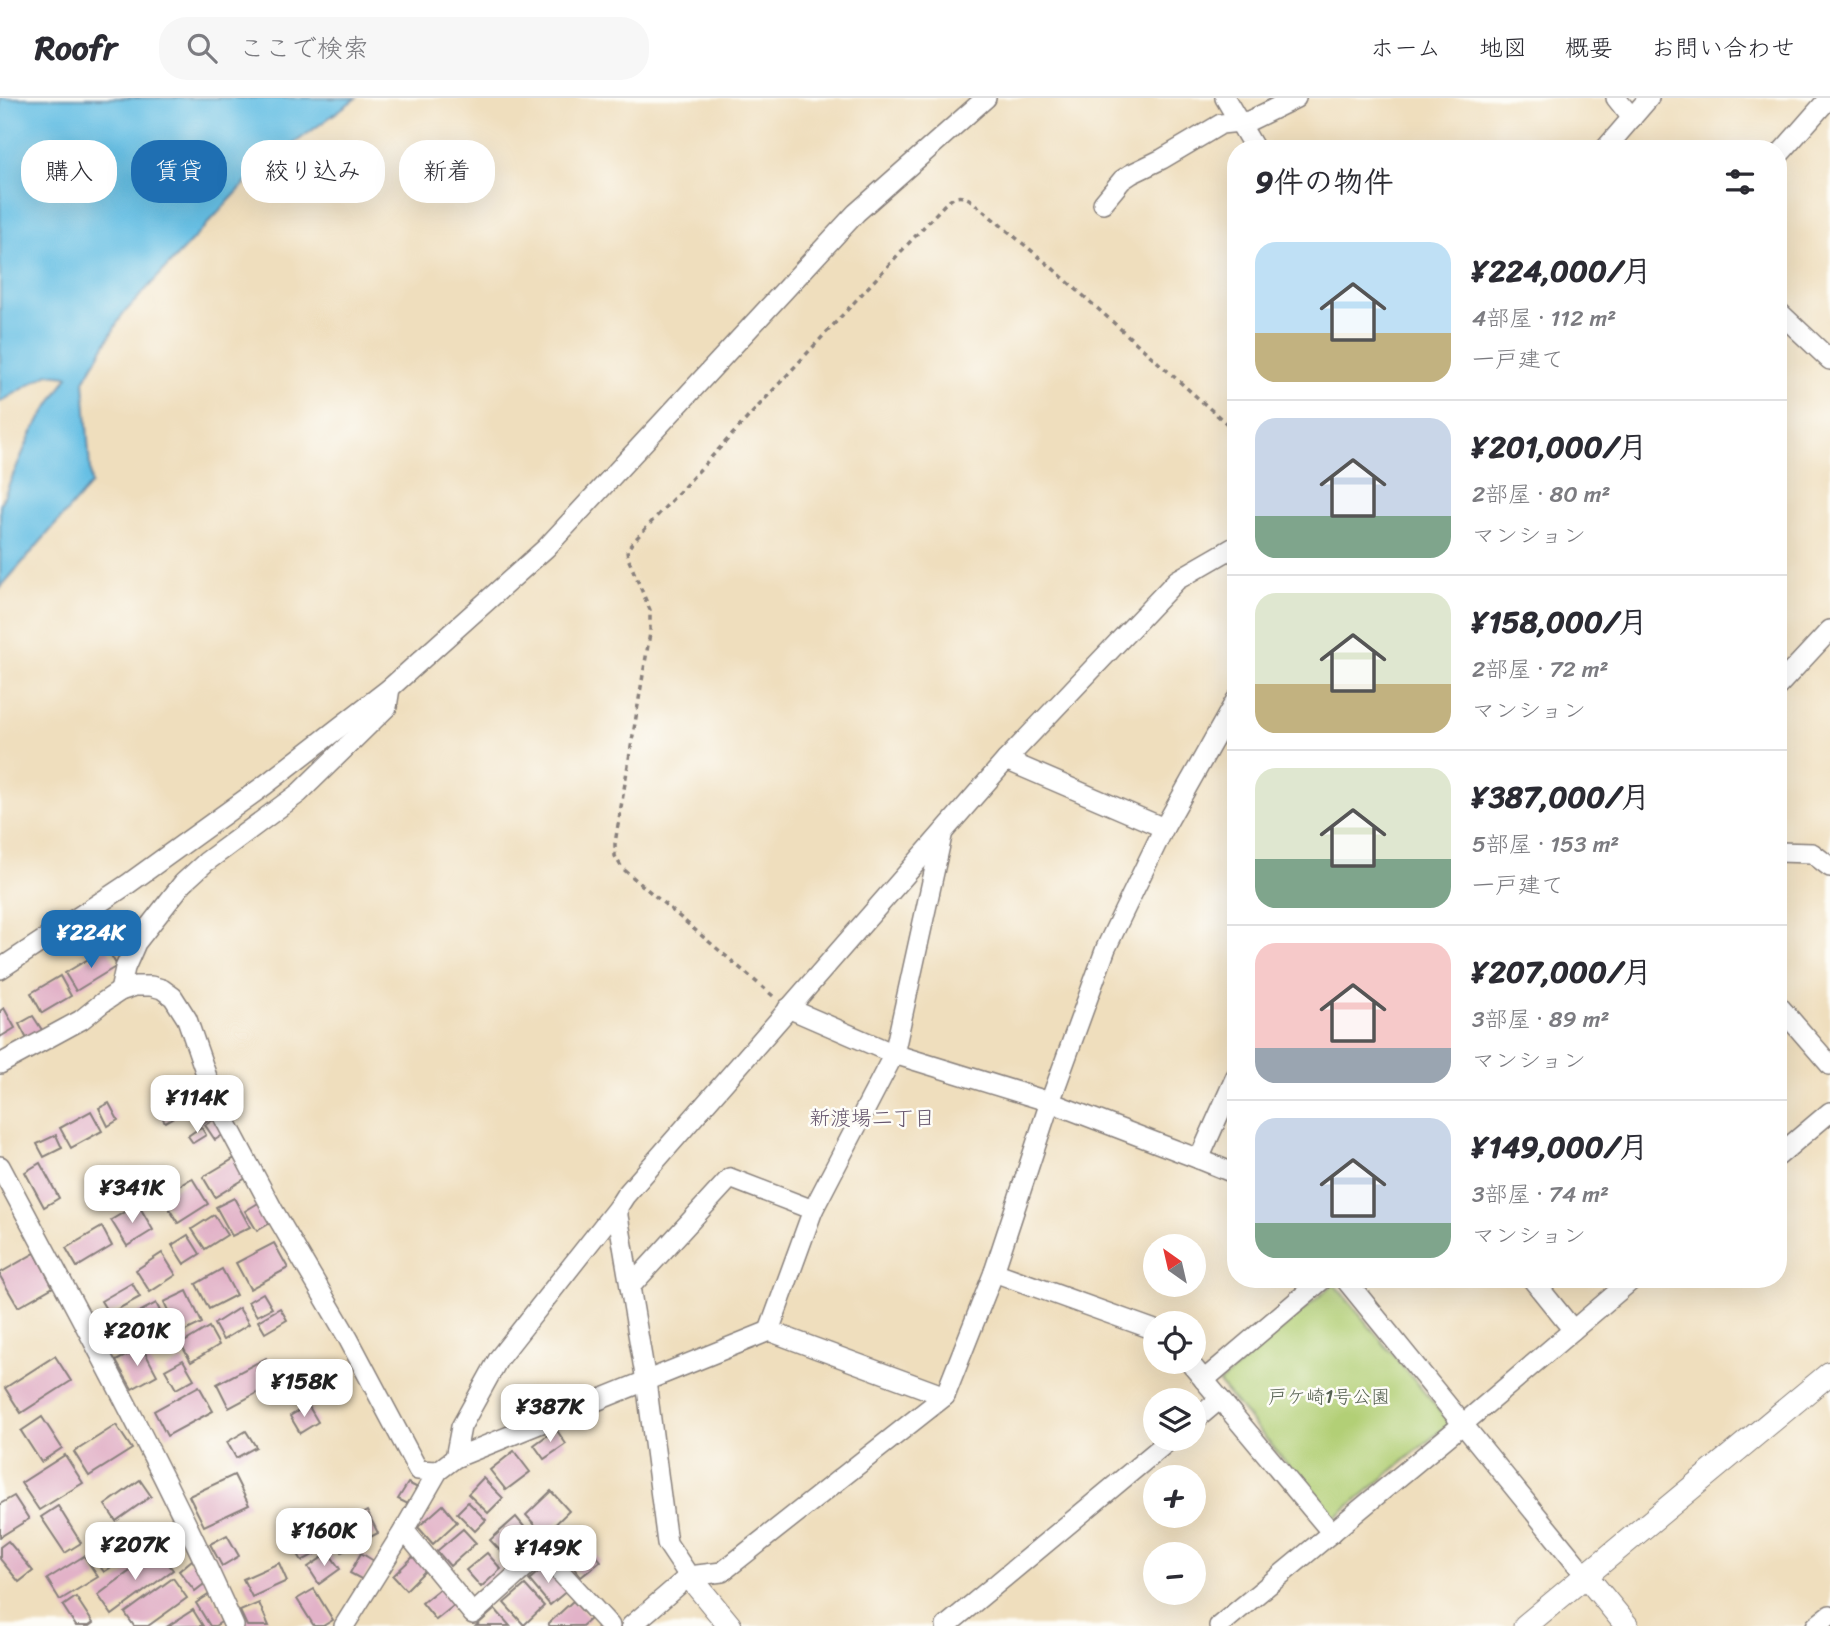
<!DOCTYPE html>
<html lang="ja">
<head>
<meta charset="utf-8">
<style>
  :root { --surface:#fff; --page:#f7f7f7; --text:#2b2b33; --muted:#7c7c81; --line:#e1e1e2; --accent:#1f6fb2 }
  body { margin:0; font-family:Sriracha,"Klee One",sans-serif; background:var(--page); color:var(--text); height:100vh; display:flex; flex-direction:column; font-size:26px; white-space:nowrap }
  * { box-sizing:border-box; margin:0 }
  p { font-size:23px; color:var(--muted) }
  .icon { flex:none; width:38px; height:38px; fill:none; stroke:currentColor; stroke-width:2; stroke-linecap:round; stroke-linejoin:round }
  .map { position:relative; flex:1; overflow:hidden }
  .details { position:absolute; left:1227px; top:42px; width:560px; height:1148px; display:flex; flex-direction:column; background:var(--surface); border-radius:28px; box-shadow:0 7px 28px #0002 }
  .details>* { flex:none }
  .hud { position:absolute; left:21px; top:42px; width:665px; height:63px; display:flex; gap:14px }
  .needle { width:46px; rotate:326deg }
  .controls { position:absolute; left:1143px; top:1136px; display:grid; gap:14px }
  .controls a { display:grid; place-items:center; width:63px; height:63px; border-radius:50%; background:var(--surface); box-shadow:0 7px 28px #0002; font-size:35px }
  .price { position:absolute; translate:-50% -60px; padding:0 16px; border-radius:14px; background:#fff; color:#222; font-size:23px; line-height:46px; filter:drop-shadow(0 2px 4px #0008) }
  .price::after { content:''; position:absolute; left:50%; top:42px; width:21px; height:16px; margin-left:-10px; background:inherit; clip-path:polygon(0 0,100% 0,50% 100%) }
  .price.selected { background:var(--accent); color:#fff }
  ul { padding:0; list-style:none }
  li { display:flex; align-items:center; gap:21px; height:175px; padding:0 28px }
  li+li { border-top:2px solid var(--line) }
  li span { display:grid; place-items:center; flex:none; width:196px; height:140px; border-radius:21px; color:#555 }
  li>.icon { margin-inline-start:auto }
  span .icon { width:84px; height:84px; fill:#fffc; stroke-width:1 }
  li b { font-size:30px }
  h2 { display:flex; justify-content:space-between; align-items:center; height:84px; padding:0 28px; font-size:30px }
  .chip { padding:0 24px; border-radius:28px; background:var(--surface); box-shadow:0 7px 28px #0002; font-size:24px; line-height:63px }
  .chip.selected { background:var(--accent); color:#fff }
  header { display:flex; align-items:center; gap:42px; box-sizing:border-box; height:98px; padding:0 35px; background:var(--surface); border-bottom:2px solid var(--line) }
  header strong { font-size:33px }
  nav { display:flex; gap:38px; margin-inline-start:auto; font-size:24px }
  .search { width:490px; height:63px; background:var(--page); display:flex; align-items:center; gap:18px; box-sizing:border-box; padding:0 24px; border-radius:28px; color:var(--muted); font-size:26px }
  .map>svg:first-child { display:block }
  .green { fill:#b2cf76; stroke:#6a7858; stroke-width:2 }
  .water { fill:#66bfe4; stroke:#447090; stroke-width:2 }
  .building { fill:#e2b2c8 }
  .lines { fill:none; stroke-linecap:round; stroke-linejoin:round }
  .minor-casing { stroke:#88807c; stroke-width:22 }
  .tertiary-casing { stroke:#88807c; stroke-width:25 }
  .path { stroke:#88807c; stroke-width:3.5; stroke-dasharray:5 5; stroke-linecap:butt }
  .minor { stroke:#fff; stroke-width:19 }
  .tertiary { stroke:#fff; stroke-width:23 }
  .labels { text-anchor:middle; stroke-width:5; stroke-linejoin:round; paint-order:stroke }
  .park-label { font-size:19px; fill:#545f50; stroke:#fdfcf7 }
  .neighbourhood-label { font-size:21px; fill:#65546c; stroke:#fdfcf7 }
</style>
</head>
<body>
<header>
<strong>Roofr</strong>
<div class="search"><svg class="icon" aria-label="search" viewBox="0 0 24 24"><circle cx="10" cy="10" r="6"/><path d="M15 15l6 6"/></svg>ここで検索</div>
<nav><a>ホーム</a><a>地図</a><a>概要</a><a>お問い合わせ</a></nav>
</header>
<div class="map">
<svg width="1830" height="1528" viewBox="0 0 1830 1528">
  <rect width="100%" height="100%" fill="#fdfcf7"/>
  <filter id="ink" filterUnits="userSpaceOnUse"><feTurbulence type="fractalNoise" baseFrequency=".0143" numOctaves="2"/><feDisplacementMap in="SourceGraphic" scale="14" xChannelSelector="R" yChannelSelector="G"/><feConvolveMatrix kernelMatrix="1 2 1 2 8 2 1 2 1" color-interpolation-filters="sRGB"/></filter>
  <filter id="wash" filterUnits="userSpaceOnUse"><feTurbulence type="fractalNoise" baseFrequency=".00686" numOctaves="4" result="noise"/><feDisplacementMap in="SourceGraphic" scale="28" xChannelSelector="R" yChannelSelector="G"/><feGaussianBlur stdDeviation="1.57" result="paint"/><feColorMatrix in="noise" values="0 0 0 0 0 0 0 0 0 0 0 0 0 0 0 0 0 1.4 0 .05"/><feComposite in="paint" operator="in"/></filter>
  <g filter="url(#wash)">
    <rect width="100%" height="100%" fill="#efdebd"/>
    <polygon class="green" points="1334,1186 1450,1325 1333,1421 1219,1285"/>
    <polygon class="water" points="0,0 356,0 258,72 122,217 84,283 91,386 0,490 0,407 31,336 68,278 48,276 0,304"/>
    <g id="blocks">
      <g class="building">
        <polygon points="107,850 117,868 76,893 65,875"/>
        <polygon points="60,878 71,898 42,915 31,895"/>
        <polygon points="4,910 15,930 0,939 0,913"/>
        <polygon points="33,918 42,932 27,941 19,926"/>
        <polygon points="196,989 204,1002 165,1024 157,1011"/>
        <polygon points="109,1005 118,1022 108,1028 99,1010"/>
        <polygon points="203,1006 212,1020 196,1029 188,1015"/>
        <polygon points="91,1013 102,1033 71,1050 60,1030"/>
        <polygon points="217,1020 226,1035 215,1042 205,1027"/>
        <polygon points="201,1029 206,1037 193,1045 188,1038"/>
        <polygon points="56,1037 62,1050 44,1059 37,1046"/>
        <polygon points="235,1060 246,1080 215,1099 203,1079"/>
        <polygon points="40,1065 59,1100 44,1109 25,1074"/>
        <polygon points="192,1080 208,1106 178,1125 162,1099"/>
        <polygon points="113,1089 121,1103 108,1111 99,1097"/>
        <polygon points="234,1100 250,1129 232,1138 216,1109"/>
        <polygon points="260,1104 272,1124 257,1133 245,1113"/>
        <polygon points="138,1106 153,1132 127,1148 111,1122"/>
        <polygon points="214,1117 227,1137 205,1151 192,1131"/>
        <polygon points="102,1129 112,1148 77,1169 66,1150"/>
        <polygon points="188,1137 200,1156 184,1166 172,1147"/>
        <polygon points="274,1145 288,1170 250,1191 236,1165"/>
        <polygon points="35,1155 53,1189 18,1209 0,1178 0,1175"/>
        <polygon points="162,1155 176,1177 150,1194 136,1172"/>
        <polygon points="222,1171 236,1197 209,1211 196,1186"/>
        <polygon points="132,1185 140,1199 109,1216 101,1203"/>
        <polygon points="187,1193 202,1225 179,1236 164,1204"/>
        <polygon points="263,1195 272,1210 257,1218 248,1204"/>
        <polygon points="156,1205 168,1229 132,1248 120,1224"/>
        <polygon points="239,1210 249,1226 223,1242 214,1226"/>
        <polygon points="280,1210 287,1222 265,1235 258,1223"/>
        <polygon points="209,1229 219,1247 191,1264 181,1246"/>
        <polygon points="142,1249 157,1277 132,1291 116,1263"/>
        <polygon points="55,1258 71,1283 21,1315 5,1290"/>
        <polygon points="266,1260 279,1283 229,1310 217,1286"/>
        <polygon points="183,1262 194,1281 176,1291 165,1272"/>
        <polygon points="199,1288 213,1313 167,1338 154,1313"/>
        <polygon points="308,1307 318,1324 300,1335 290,1318"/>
        <polygon points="42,1319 62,1350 41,1364 21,1333"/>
        <polygon points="116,1327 132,1351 89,1378 74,1354"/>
        <polygon points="556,1331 566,1346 544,1361 534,1347"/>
        <polygon points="246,1333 256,1349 236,1360 227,1344"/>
        <polygon points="514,1353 530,1374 506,1392 490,1372"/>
        <polygon points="65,1357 83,1385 39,1412 21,1385"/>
        <polygon points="234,1377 249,1407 204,1428 189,1398"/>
        <polygon points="483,1380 503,1400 488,1415 468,1396"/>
        <polygon points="140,1382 151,1398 116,1423 105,1407"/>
        <polygon points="408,1385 418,1390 408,1406 398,1401"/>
        <polygon points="551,1393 569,1413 544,1437 526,1417"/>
        <polygon points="14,1398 29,1421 0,1439 0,1406"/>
        <polygon points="468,1404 486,1422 475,1433 457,1415"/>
        <polygon points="443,1407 457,1424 433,1446 418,1429"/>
        <polygon points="58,1408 81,1445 65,1455 41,1419"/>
        <polygon points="367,1413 378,1435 342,1454 331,1432"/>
        <polygon points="516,1419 531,1437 506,1459 490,1442"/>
        <polygon points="317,1430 328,1449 302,1463 291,1444"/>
        <polygon points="463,1431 476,1445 450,1468 437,1453"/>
        <polygon points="121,1436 134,1454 104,1474 91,1456"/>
        <polygon points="227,1437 239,1458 222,1468 210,1446"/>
        <polygon points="580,1438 601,1463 581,1479 561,1454"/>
        <polygon points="8,1443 33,1473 19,1484 0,1461 0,1449"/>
        <polygon points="158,1452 173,1472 112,1517 98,1497"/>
        <polygon points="329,1455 340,1471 319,1486 308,1469"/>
        <polygon points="361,1455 374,1463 363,1482 350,1475"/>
        <polygon points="487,1455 501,1471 481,1489 466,1472"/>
        <polygon points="415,1457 428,1470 406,1492 393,1478"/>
        <polygon points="84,1458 98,1479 60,1502 47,1481"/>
        <polygon points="192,1462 208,1483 195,1493 179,1473"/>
        <polygon points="279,1465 287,1483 252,1499 243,1481"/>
        <polygon points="546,1467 568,1492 550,1507 529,1482"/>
        <polygon points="173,1480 187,1500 148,1528 134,1528 125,1515"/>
        <polygon points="525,1487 544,1508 524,1527 504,1505"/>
        <polygon points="443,1488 457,1505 436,1522 422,1505"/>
        <polygon points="314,1491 333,1522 323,1528 314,1528 297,1501"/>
        <polygon points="210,1496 226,1521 215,1528 210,1528 196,1505"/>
        <polygon points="76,1499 93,1525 89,1528 76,1528 63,1508"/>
        <polygon points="573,1503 590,1521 582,1528 550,1528 548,1526"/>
        <polygon points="259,1505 269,1528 247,1528 240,1513"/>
        <polygon points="495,1511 510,1528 476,1528"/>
        <polygon points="193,1512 203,1528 168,1528"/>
      </g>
    </g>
  </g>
  <g filter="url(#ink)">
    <use href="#blocks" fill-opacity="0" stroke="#88807c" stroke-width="2"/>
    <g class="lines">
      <defs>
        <g id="minor">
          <polyline points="1225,0 1255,51"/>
          <polyline points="1616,0 1632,20"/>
          <polyline points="1605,51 1649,0"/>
          <polyline points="1778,58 1829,0"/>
          <polyline points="1103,105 1122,82 1131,76 1162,61 1221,26 1249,23 1296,0"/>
          <polyline points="1778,213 1830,262"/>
          <polyline points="1778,588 1830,532"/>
          <polyline points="1006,662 1177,482 1236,448"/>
          <polyline points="1778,754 1812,755 1830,769"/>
          <polyline points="0,871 128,786 265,687 390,590 546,450 856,115 986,0"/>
          <polyline points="120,893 125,870 136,845 183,785 206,764 299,695 387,609 390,590"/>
          <polyline points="1778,907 1830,967"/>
          <polyline points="788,910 894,956 1050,1004 1199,1061 1236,1076"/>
          <polyline points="0,966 81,922 102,905 120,893 135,888 151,888 162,891 173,899 187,921 216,1005 273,1112 348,1240 418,1372 438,1373"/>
          <polyline points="1778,1058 1830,1014"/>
          <polyline points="1199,1061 1236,978"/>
          <path d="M0,1068C81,1220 164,1371 234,1528"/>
          <polyline points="994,1174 1155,1232"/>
          <polyline points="1345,1181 1586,1478"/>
          <polyline points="1532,1181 1573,1232"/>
          <polyline points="630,1189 730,1080 813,1112"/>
          <polyline points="769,1233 813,1112 894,956 942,738"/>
          <polyline points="1189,1264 1332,1435"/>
          <polyline points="1204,1282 1323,1181"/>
          <polyline points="1194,1323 1220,1301"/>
          <polyline points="455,1360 461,1329 499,1260 618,1109"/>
          <polyline points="404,1432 473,1516 542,1454 610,1528"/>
          <polyline points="689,1478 667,1445 646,1283 618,1118 618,1109 625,1098 1006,662 1164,730"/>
          <polyline points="344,1528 404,1432 438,1373 455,1360 769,1233 945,1298"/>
          <polyline points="631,1528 689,1478 722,1474 945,1298 994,1174 1050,1004 1106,850 1164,730 1236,602"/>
          <polyline points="946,1528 1172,1340"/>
          <polyline points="1219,1528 1463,1326 1633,1181"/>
          <polyline points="1816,1528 1830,1517"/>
        </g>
        <g id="tertiary">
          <polyline points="689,1478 730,1528"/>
          <polyline points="1586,1478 1627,1528"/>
          <polyline points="1525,1528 1830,1275"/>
        </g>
      </defs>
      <use href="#minor" class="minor-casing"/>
      <use href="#tertiary" class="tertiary-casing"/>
      <path class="path" d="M773,898L622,770L615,758V745L650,535V512L628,460L627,452L633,444L944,107C954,99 957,96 969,101L1050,168L1236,334"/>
      <use href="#minor" class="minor"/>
      <use href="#tertiary" class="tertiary"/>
    </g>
  </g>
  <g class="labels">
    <g class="park-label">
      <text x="1329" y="1305">戸ケ崎1号公園</text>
    </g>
    <g class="neighbourhood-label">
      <text x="872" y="1027">新渡場二丁目</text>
    </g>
  </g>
</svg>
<div class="controls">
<a><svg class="needle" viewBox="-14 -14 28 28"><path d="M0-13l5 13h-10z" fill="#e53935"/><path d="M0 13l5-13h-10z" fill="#7c7c81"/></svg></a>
<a><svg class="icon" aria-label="locate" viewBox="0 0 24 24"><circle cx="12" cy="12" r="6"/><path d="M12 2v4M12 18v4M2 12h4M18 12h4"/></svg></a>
<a><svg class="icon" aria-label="layers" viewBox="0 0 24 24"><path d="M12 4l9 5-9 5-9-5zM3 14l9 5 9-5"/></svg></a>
<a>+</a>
<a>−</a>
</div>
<b class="price selected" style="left:91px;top:872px">¥224K</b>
<b class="price" style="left:197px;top:1037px">¥114K</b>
<b class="price" style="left:132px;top:1127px">¥341K</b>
<b class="price" style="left:137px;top:1270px">¥201K</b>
<b class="price" style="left:304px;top:1321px">¥158K</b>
<b class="price" style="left:550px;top:1346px">¥387K</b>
<b class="price" style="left:324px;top:1470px">¥160K</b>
<b class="price" style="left:135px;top:1484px">¥207K</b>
<b class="price" style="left:548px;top:1487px">¥149K</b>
<div class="hud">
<a class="chip">購入</a>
<a class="chip selected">賃貸</a>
<a class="chip">絞り込み</a>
<a class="chip">新着</a>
</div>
<section class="details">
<h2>9件の物件<svg class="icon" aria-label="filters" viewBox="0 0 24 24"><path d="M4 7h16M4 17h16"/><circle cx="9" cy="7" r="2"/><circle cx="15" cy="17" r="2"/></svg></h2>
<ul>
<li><span style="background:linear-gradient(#bfe0f5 65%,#c2b280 0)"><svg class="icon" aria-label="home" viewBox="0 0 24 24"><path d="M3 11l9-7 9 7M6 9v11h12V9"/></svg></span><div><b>¥224,000/月</b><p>4部屋 · 112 m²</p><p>一戸建て</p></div></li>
<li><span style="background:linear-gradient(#c9d6e8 70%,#7fa58c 0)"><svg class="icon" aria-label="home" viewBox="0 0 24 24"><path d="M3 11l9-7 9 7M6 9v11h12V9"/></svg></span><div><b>¥201,000/月</b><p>2部屋 · 80 m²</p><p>マンション</p></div></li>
<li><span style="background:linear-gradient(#dfe7d0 65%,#c2b280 0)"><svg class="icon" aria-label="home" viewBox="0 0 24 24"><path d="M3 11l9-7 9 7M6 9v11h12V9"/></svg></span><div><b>¥158,000/月</b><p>2部屋 · 72 m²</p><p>マンション</p></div></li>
<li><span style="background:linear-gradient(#dfe7d0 65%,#7fa58c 0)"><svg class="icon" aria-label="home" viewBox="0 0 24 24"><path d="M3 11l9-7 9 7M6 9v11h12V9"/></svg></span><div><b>¥387,000/月</b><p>5部屋 · 153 m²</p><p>一戸建て</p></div></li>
<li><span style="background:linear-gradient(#f6c9c9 75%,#9aa5b1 0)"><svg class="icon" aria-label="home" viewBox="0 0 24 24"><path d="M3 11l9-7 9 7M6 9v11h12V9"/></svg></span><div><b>¥207,000/月</b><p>3部屋 · 89 m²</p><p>マンション</p></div></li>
<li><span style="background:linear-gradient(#c9d6e8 75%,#7fa58c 0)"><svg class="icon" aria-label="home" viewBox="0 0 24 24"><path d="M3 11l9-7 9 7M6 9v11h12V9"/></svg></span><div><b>¥149,000/月</b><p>3部屋 · 74 m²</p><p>マンション</p></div></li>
</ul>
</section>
</div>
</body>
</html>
